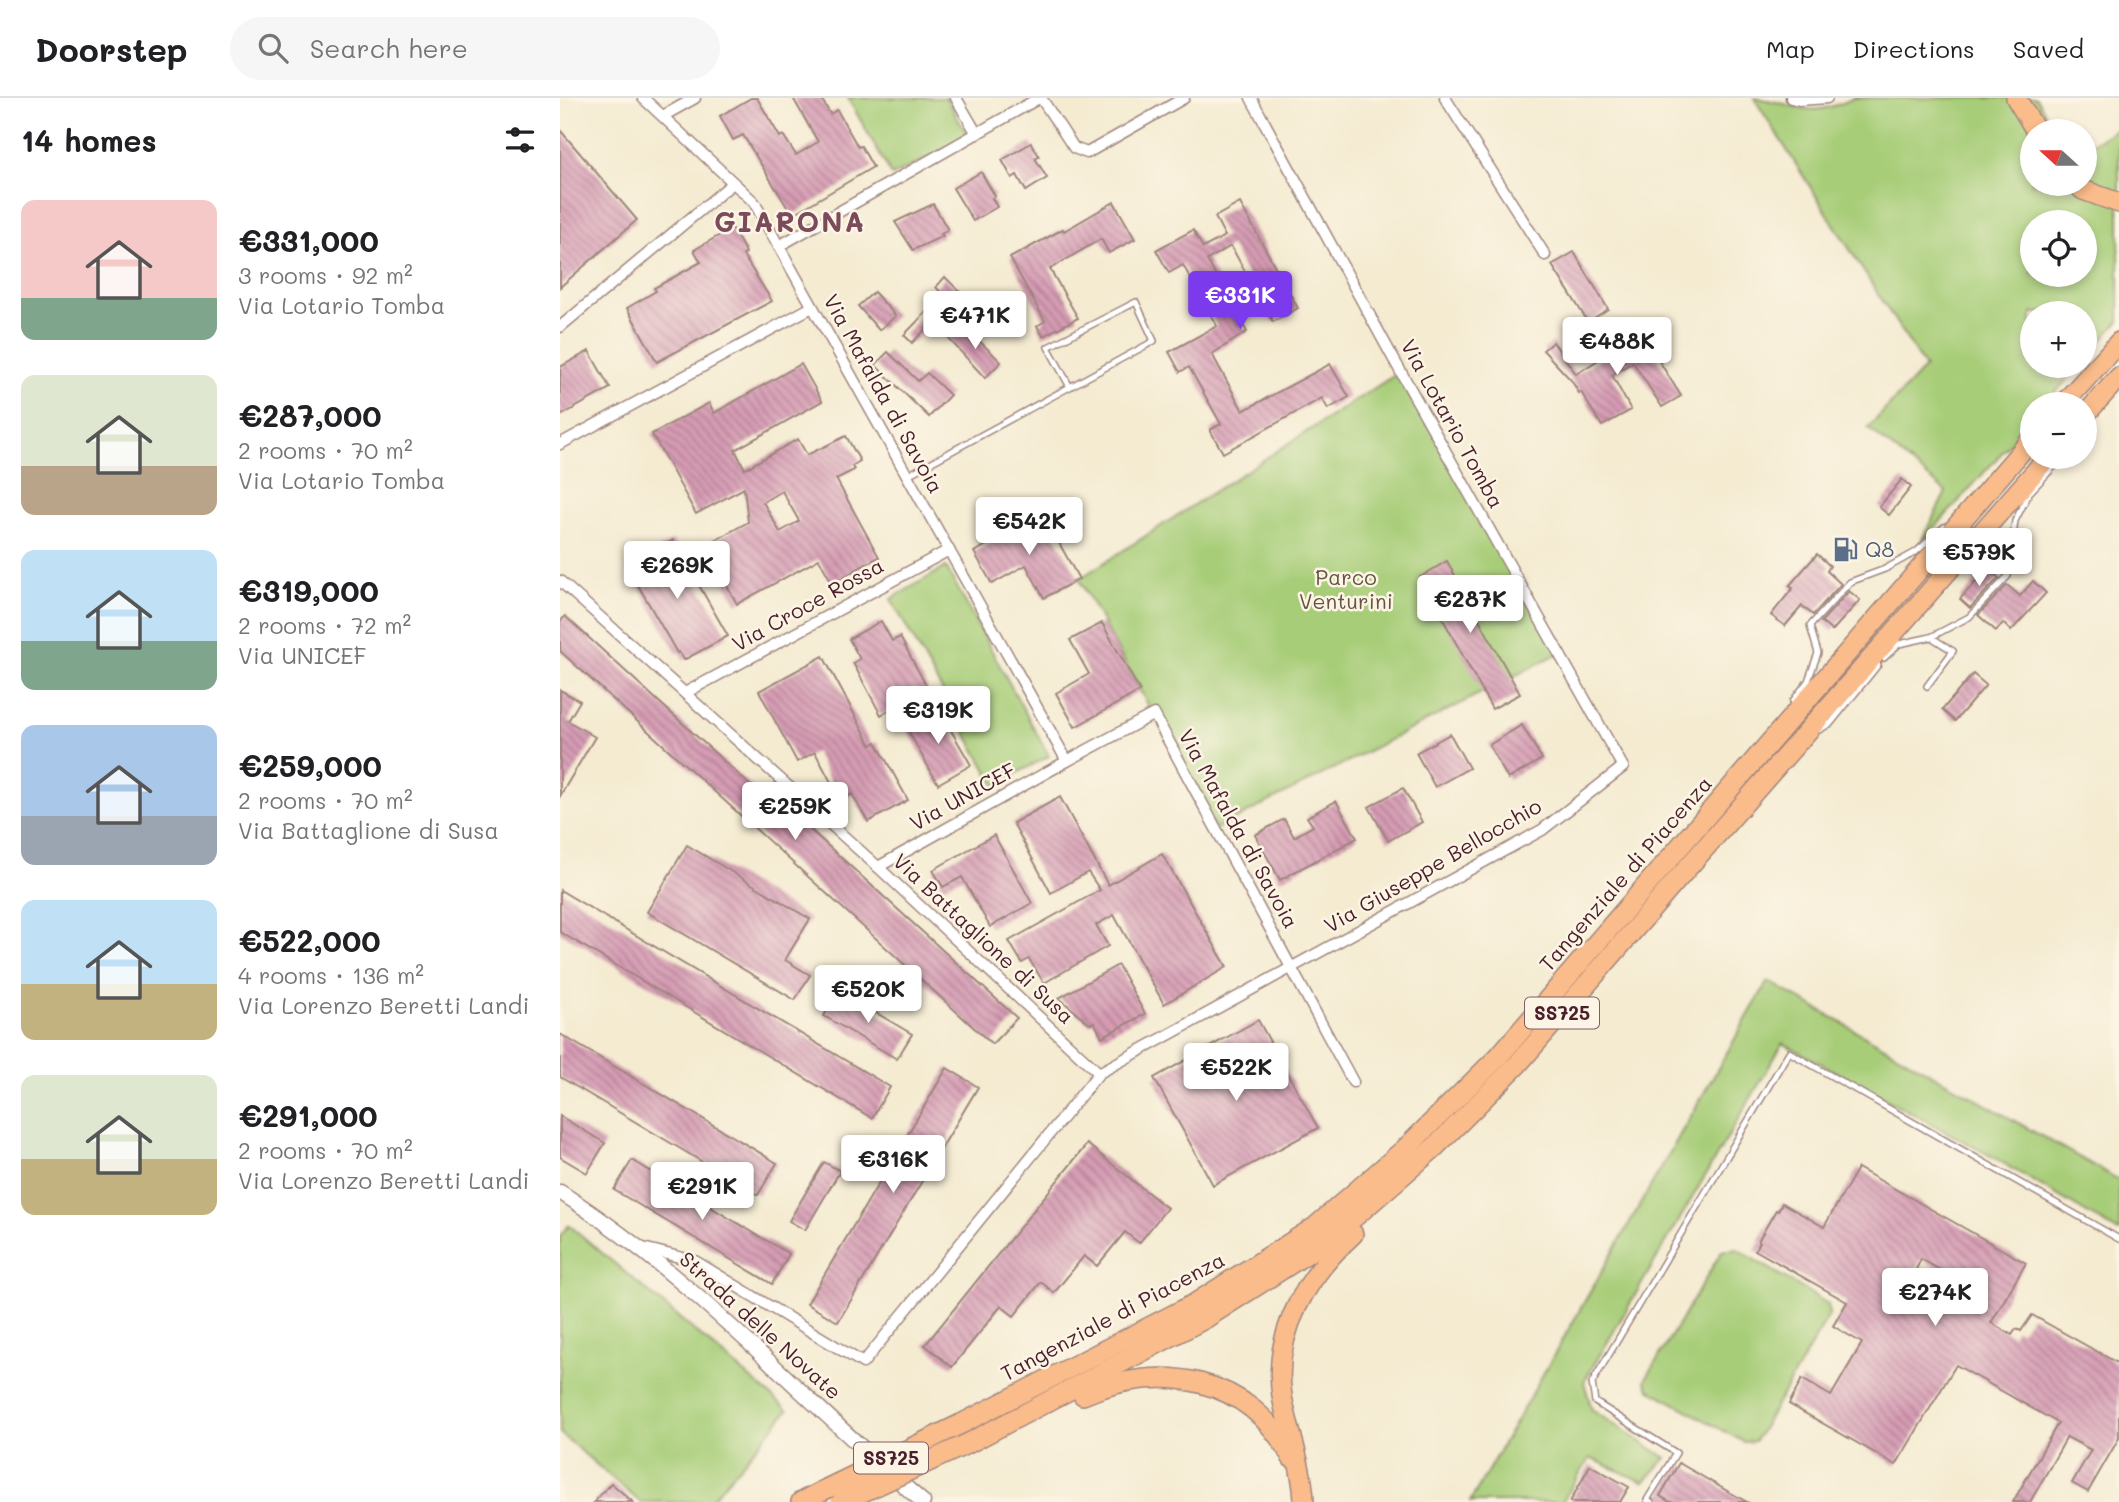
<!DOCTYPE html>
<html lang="en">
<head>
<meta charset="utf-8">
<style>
  :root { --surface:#fff; --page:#f6f6f6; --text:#202124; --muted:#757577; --line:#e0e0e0; --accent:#7c3aed }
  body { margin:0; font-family:Mali,sans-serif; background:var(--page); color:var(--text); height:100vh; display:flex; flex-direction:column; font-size:26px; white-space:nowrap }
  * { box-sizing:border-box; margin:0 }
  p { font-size:23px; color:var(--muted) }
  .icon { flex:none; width:38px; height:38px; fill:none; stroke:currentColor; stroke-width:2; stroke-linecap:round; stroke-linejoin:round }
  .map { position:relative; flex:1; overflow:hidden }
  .side { display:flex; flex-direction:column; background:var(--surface); width:560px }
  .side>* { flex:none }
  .needle { width:46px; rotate:291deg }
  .buttons { position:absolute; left:1460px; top:21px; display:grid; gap:14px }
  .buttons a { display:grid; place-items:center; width:77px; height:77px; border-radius:50%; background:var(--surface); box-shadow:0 4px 10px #0003; font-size:35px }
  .price { position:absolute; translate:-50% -60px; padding:0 16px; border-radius:7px; background:#fff; color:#222; font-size:23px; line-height:46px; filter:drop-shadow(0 2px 4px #0008) }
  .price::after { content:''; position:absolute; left:50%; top:42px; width:21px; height:16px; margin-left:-10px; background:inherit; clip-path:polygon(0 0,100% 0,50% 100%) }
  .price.selected { background:var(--accent); color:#fff }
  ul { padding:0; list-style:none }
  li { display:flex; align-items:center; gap:21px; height:175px; padding:0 21px }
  li span { display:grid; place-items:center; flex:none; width:196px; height:140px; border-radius:14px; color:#555 }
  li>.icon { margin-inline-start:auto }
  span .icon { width:84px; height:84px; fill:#fffc; stroke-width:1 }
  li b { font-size:30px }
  h2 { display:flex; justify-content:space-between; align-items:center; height:84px; padding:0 21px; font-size:30px }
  header { display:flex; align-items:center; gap:42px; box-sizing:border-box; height:98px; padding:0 35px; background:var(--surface); border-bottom:2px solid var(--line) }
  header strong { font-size:33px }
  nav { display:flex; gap:38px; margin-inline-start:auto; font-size:24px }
  .search { width:490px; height:63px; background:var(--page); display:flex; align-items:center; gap:18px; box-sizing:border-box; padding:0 24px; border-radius:38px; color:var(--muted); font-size:26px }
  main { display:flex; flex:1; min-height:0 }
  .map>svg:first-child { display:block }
  .green { fill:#a7cd78; stroke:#787652; stroke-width:2; fill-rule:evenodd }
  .building { fill:url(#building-back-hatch); fill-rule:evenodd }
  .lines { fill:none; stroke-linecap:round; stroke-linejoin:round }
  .service-casing { stroke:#9f857e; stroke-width:8 }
  .minor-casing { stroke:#9f857e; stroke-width:13 }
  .tertiary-casing { stroke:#9f857e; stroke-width:17 }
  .trunk-casing { stroke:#9f857e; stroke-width:22 }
  .service { stroke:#fff; stroke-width:5 }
  .minor { stroke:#fff; stroke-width:10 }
  .tertiary { stroke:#fff; stroke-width:14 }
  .trunk { stroke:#fabc8b; stroke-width:19 }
  .trunk-bridge-casing { stroke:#9f857e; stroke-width:22; stroke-linecap:butt }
  .trunk-bridge { stroke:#fabc8b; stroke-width:19 }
  .labels { text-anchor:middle; stroke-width:5; stroke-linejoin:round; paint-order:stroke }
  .shield { fill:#fcf5e5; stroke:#7f5f63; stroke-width:2 }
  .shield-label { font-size:19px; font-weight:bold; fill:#4a1f2b }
  .street-label { font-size:21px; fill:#4a1f2b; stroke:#fcf5e5 }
  .service-label { font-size:21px; fill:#4e5e75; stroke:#fcf5e5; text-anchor:start }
  .park-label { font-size:21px; fill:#665342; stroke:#fcf5e5 }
  .district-label { font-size:28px; font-weight:bold; letter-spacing:2px; fill:#7b4a5b; stroke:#fcf5e5 }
</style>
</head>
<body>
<header>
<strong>Doorstep</strong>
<div class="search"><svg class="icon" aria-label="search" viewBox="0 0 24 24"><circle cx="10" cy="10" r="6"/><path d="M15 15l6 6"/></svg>Search here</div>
<nav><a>Map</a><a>Directions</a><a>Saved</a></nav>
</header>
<main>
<section class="side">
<h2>14 homes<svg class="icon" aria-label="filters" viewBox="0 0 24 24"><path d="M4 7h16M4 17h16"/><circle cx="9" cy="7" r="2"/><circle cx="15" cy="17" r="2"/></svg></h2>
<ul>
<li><span style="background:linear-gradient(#f6c9c9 70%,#7fa58c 0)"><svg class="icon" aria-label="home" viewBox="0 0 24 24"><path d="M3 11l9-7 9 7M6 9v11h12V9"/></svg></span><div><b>€331,000</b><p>3 rooms · 92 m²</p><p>Via Lotario Tomba</p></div></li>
<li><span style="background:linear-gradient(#dfe7d0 65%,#b9a48a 0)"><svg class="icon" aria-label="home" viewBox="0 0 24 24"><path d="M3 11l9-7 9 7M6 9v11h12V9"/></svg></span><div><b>€287,000</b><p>2 rooms · 70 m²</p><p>Via Lotario Tomba</p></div></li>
<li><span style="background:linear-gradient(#bfe0f5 65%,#7fa58c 0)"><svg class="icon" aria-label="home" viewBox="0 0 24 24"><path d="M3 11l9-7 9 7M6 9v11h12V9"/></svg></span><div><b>€319,000</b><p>2 rooms · 72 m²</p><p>Via UNICEF</p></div></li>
<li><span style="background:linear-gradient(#a9c7e8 65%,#9aa5b1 0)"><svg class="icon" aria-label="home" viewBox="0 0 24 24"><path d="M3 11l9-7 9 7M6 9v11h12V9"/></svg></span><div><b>€259,000</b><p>2 rooms · 70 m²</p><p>Via Battaglione di Susa</p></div></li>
<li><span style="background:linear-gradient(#bfe0f5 60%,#c2b280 0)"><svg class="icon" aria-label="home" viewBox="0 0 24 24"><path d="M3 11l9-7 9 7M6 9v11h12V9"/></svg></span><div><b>€522,000</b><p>4 rooms · 136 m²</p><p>Via Lorenzo Beretti Landi</p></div></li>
<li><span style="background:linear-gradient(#dfe7d0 60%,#c2b280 0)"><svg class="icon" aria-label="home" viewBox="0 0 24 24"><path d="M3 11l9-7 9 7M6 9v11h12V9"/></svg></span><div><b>€291,000</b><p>2 rooms · 70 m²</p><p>Via Lorenzo Beretti Landi</p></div></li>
</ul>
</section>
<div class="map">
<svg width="1559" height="1404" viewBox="0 0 1559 1404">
  <defs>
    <pattern id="building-back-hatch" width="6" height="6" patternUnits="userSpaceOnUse" patternTransform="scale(1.75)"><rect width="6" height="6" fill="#d59bb3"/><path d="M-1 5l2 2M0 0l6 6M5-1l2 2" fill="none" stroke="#af7e92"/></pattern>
  </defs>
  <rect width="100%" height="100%" fill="#fcf5e5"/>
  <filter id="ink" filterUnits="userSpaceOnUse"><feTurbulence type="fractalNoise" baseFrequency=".0143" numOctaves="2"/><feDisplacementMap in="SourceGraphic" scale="14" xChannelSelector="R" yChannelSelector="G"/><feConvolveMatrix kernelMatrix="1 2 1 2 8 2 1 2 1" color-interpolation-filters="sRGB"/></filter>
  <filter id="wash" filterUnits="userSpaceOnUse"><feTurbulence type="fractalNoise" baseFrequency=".00686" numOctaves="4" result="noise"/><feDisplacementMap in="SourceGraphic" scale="28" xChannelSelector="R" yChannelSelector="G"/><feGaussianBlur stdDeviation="1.57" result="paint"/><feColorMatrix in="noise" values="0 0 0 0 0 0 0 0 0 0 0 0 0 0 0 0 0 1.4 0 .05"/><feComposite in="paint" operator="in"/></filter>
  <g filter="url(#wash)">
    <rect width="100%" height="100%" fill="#f4ebd1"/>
    <g class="green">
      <polygon points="288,0 386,0 409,40 332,78"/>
      <path d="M1194,0C1240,5 1245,23 1294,0H1476L1496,33H1472V86H1524V50L1559,30V223L1524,262V215H1472V268H1519L1485,306H1472V321L1360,446L1386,394L1308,330L1365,270ZM1472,124H1524V177H1472Z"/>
      <polygon points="841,273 999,555 656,731 519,481"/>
      <polygon points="386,469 489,658 435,687 331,501"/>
      <polygon points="1208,883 1559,1082 1559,1134 1433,1059 1223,945 1024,1284 1032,1312 1106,1360 1084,1384 1030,1360 1002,1404 910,1404"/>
      <polygon points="9,1127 228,1312 149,1404 80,1404 0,1335 0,1138"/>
      <polygon points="1177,1151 1268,1206 1269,1217 1195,1343 1184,1344 1089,1291 1085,1282 1162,1153"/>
    </g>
    <g id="blocks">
      <g class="building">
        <polygon points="191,0 197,0 220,39 223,37 236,57 258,44 233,0 261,0 270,16 277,12 298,49 301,48 313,69 232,117 183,37 173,42 160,18"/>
        <polygon points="0,32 77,122 0,189"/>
        <polygon points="471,45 479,58 475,60 487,80 466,93 457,77 452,80 442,62"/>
        <polygon points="421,74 435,98 432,100 437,109 413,123 393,90"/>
        <polygon points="554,104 575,141 549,155 541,141 490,171 518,220 483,238 477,228 485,223 450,160 503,131 504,133"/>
        <polygon points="680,105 738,210 713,224 671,148 647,162 687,234 652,256 683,313 770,266 789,299 768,311 762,300 663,355 650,332 661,326 629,269 620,274 609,254 657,228 623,167 609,175 596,152 633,132 643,150 665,138 655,119"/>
        <polygon points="373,106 388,132 381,136 383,138 353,152 335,124"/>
        <polygon points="172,130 186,155 183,157 212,203 97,264 67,210 96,193 94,190 141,164 134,152"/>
        <polygon points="1014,154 1048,211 1028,224 992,167"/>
        <polygon points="385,179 401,195 352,245 344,237 383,197 376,189"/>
        <polygon points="314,194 336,218 319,232 298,208"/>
        <polygon points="1063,223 1082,255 1091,250 1121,298 1102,309 1073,264 1052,277 1071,312 1042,328 1021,294 1019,295 1011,282 983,252 993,244 1016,276 1062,247 1052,229"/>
        <polygon points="403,227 441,264 425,280 389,241"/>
        <polygon points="29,253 50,290 0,318 0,269"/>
        <polygon points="328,254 358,283 367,275 390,297 369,319 315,267"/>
        <path d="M241,266L262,303L175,352L185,371L238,341L247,357L286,338L300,363L292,368L294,372L276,381L319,459L272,485L259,461L177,506L145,448L188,424L184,390L136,416L92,336L149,305L154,315ZM222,393L239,423L220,434L203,404Z"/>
        <polygon points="1342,381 1351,389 1329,417 1319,409"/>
        <polygon points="483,416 519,481 484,500 466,467 432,486 414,454"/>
        <polygon points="113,442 168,538 124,562 119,554 117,555 67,468"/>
        <polygon points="1257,456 1270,468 1267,473 1281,486 1253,517 1242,508 1225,528 1211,517 1233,490 1229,488"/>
        <polygon points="887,463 960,596 932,611 860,479"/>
        <polygon points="1428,471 1439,480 1410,510 1400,501"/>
        <polygon points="1473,483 1486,495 1451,533 1443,525 1436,533 1418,517 1447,487 1460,498"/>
        <polygon points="1289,493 1300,502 1272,533 1261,524"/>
        <polygon points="5,518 214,709 216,708 240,730 244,726 457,920 432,946 0,553 0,524"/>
        <polygon points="321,523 332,543 340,539 368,591 321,617 293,565 300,561 289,541"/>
        <polygon points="542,525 580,593 515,629 496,595 529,576 510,542"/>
        <polygon points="263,558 311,647 316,644 348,702 308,724 292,696 281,703 255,654 237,664 199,593"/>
        <polygon points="1413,576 1426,587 1395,623 1382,612"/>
        <polygon points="0,592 20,603 8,623 35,639 0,698"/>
        <polygon points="378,610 411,667 378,686 346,629"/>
        <polygon points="962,627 982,661 948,681 929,647"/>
        <polygon points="890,636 909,670 875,689 856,655"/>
        <polygon points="843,690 862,724 828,743 809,709"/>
        <polygon points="500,699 548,787 602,756 667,869 604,906 554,817 536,827 548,848 484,885 469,861 462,865 449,843 540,792 528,774 491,795 453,725"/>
        <polygon points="776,703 797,740 720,782 695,737 724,721 734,739 753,728 747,719"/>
        <polygon points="434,737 472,805 430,829 402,779 383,789 373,772"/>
        <polygon points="127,747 250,821 225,862 250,877 235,902 87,814"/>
        <polygon points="0,792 330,989 312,1020 0,834"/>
        <polygon points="558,867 585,916 542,939 534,924 530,926 499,900"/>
        <polygon points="279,893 352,936 337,961 264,918"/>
        <polygon points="698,922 758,1030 653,1087 594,980"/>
        <polygon points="0,936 217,1065 198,1097 0,979"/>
        <polygon points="387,970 418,989 278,1224 247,1206"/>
        <polygon points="0,1018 45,1045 27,1075 0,1059"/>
        <polygon points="527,1046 607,1110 579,1145 565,1134 537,1168 524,1158 494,1195 481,1184 454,1218 441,1208 392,1269 365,1247"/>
        <polygon points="72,1062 229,1156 212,1186 54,1092"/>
        <polygon points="264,1064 280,1073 245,1132 229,1123"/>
        <path d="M1298,1070L1466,1165L1431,1225L1452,1237L1456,1231L1461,1233L1472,1217L1559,1266V1340L1528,1394L1512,1385L1531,1352L1507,1339L1470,1404H1453L1498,1325L1396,1267L1336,1367L1229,1306L1242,1281L1271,1298L1302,1245L1273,1228L1287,1204L1195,1152L1200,1144L1198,1143L1216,1112L1218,1113L1222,1105L1264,1129ZM1361,1161L1394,1180L1380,1206L1348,1188Z"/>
        <polygon points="1119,1365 1169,1394 1187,1404 1110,1404 1100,1398"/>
        <polygon points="1030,1367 1069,1389 1060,1404 1010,1404"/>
        <polygon points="51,1385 73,1404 34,1404"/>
      </g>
    </g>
  </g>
  <g filter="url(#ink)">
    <use href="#blocks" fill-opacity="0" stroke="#9f857e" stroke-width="2"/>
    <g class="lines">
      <defs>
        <g id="service">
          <polyline points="348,377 594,243 576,204 488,249 510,289"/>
          <polyline points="1324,560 1339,546 1371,539 1409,519 1448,478 1455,423 1469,395 1503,359"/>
          <polyline points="1367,588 1393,553 1371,539"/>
          <polyline points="1233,603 1248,583 1258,555 1250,528 1290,484 1325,471 1356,454 1384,429"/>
          <polyline points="1259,632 1271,625 1318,567"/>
          <polyline points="1091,1404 1087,1402 1116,1355 1035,1304 1032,1285 1229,954 1559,1141"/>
        </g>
        <g id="minor">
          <polyline points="83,0 194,104 507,663 594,616 793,984"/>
          <polyline points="396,0 417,36"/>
          <polyline points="481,0 514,50 527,55 624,0"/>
          <polyline points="885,0 985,157"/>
          <polyline points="1231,0 1239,2 1267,0"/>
          <polyline points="103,18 135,0"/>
          <polyline points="219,148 479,0"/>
          <polyline points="0,229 173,85"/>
          <polyline points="0,346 252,209"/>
          <polyline points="0,483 318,769 539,975"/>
          <polyline points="125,595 389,452"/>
          <polyline points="318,769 507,663"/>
          <polyline points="79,1149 135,1163 303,1265 539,975 982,732 1063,669 833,260 691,0"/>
        </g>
        <path id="tertiary" d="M0,1094C135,1180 242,1301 363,1404"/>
        <g id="trunk">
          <polyline points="1456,0 1476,33"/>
          <polyline points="1517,86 1523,92 1559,105"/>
          <polyline points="1503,306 1559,244"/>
          <polyline points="1524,318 1559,279"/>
          <path d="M523,1297C602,1263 690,1279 732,1360"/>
          <polyline points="401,1326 634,1206 755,1129 847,1049 939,958 1472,341"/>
          <polyline points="409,1345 646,1220 768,1142 875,1049 957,967 1123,775 1488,359"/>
          <polyline points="241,1404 262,1393"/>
          <path d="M744,1404C743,1368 728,1333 722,1298C712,1234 748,1177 793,1136"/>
        </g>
      </defs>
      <use href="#service" class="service-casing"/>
      <use href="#minor" class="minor-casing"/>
      <use href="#tertiary" class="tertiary-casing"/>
      <use href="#trunk" class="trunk-casing"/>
      <use href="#service" class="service"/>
      <use href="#minor" class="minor"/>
      <use href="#tertiary" class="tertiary"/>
      <use href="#trunk" class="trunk"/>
      <defs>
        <g id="trunk-bridge">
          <polyline points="262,1393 401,1326"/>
          <polyline points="281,1404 409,1345"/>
        </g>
      </defs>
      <use href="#trunk-bridge" class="trunk-bridge-casing"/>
      <use href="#trunk-bridge" class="trunk-bridge"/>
    </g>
  </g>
  <defs>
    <symbol id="fuel-bare" viewBox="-9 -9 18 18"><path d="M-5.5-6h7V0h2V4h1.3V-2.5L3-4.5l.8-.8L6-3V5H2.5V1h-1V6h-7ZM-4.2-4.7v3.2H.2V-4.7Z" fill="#5c6f8a" stroke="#fcf5e5" stroke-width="2.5" paint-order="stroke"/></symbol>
  </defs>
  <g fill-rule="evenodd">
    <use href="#fuel-bare" x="1268" y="434" width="35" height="35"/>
  </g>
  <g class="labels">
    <g class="shield">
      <rect x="965" y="899.5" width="74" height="31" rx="5"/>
      <rect x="294" y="1344.5" width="74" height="31" rx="5"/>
    </g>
    <g class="shield-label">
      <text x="1002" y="922">SS725</text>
      <text x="331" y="1367">SS725</text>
    </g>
    <g class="street-label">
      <text transform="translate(323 296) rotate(61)" y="7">Via Mafalda di Savoia</text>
      <text transform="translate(892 326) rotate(61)" y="7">Via Lotario Tomba</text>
      <text transform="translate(248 507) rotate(-29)" y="7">Via Croce Rossa</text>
      <text transform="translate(403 699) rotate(-29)" y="7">Via UNICEF</text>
      <text transform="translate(678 731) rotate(61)" y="7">Via Mafalda di Savoia</text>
      <text transform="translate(873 768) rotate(-30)" y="7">Via Giuseppe Bellocchio</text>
      <text transform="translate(1066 776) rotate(-49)" y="7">Tangenziale di Piacenza</text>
      <text transform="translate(423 841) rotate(43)" y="7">Via Battaglione di Susa</text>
      <text transform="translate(553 1219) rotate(-28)" y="7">Tangenziale di Piacenza</text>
      <text transform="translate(200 1228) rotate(42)" y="7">Strada delle Novate</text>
    </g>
    <g class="service-label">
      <text x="1305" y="459">Q8</text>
    </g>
    <g class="park-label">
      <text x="786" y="487">Parco<tspan x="786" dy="24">Venturini</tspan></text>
    </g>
    <g class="district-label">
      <text x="230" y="134">GIARONA</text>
    </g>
  </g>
</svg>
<div class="buttons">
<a><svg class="needle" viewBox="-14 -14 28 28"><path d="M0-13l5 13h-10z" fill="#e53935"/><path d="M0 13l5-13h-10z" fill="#757577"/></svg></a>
<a><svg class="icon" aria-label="locate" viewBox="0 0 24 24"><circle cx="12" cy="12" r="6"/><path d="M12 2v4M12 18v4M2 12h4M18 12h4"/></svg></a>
<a>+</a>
<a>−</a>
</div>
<b class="price selected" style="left:680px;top:233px">€331K</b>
<b class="price" style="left:415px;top:253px">€471K</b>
<b class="price" style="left:1057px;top:279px">€488K</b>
<b class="price" style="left:469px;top:459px">€542K</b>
<b class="price" style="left:1419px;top:490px">€579K</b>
<b class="price" style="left:117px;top:503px">€269K</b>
<b class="price" style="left:910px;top:537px">€287K</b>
<b class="price" style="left:378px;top:648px">€319K</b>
<b class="price" style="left:235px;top:744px">€259K</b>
<b class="price" style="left:308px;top:927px">€520K</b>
<b class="price" style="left:676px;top:1005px">€522K</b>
<b class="price" style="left:333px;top:1097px">€316K</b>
<b class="price" style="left:142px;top:1124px">€291K</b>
<b class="price" style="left:1375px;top:1230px">€274K</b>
</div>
</main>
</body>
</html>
